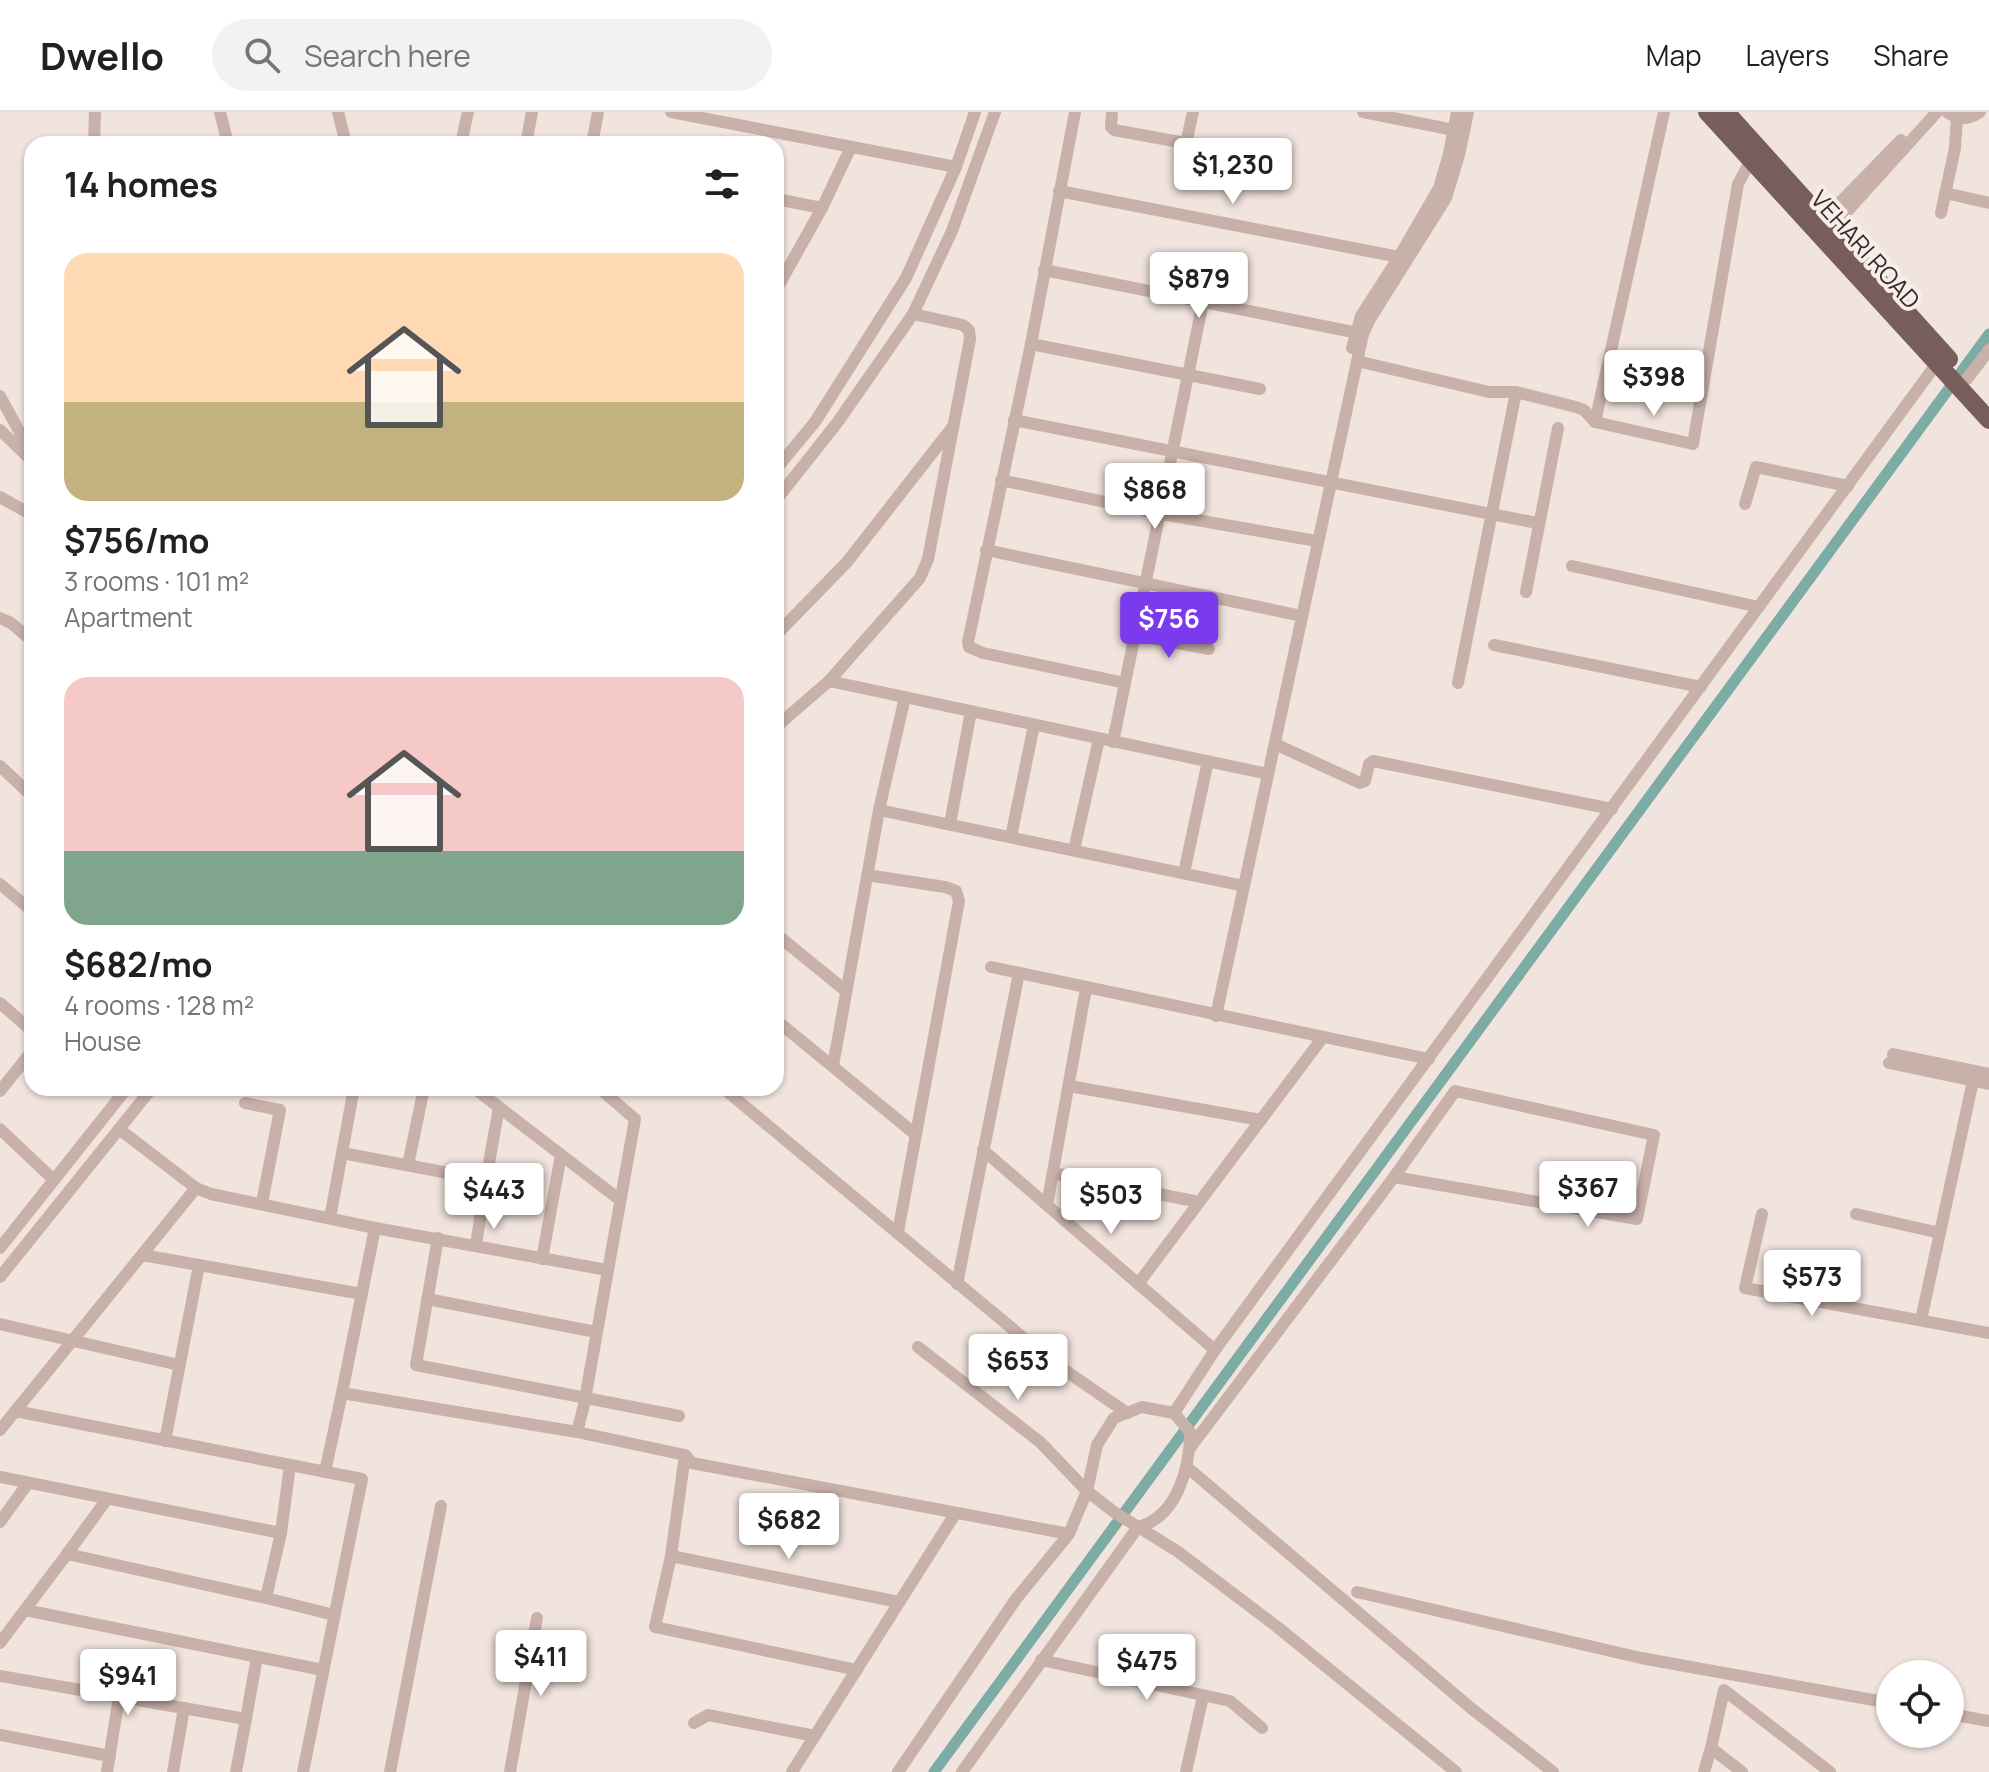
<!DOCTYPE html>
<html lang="en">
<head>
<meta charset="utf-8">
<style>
  :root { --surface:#fff; --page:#f2f2f2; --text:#202124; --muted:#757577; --line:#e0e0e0; --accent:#7c3aed }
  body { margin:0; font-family:Manrope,sans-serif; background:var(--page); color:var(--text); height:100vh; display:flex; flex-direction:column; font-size:30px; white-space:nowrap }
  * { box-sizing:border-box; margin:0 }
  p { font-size:26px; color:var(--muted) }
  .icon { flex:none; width:44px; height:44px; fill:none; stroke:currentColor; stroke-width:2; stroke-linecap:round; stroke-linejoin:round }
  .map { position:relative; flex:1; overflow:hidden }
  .panel { position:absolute; left:24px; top:24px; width:760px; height:960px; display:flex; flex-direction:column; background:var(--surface); border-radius:24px; box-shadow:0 2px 6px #0004 }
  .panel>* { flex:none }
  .fabs { position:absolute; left:1876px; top:1548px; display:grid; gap:16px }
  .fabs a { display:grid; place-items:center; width:88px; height:88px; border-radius:50%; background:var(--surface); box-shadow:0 2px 6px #0004; font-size:40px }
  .price { position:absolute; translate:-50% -68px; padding:0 18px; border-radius:8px; background:#fff; color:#222; font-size:26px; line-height:52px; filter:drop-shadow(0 2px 4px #0008) }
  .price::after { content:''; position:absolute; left:50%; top:48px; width:24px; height:18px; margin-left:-12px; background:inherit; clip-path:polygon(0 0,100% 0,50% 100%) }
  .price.selected { background:var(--accent); color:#fff }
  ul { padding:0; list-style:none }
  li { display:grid; align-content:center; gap:16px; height:424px; padding:0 40px }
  li span { display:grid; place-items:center; height:248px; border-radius:24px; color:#555 }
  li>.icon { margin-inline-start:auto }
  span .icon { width:144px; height:144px; fill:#fffc; stroke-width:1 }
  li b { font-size:34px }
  h2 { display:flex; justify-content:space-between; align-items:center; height:96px; padding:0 40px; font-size:34px }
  header { display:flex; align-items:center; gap:48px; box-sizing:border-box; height:112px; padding:0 40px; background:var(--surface); border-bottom:2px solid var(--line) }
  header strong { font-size:38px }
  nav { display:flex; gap:44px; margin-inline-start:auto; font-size:28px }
  .search { width:560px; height:72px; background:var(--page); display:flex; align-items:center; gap:20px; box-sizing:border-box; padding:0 28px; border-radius:44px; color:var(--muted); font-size:30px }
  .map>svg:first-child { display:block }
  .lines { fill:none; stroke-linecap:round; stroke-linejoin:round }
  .canal { stroke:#7daca4; stroke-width:11 }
  .street { stroke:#c8b1a9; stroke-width:12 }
  .primary { stroke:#775e5b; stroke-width:18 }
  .labels { text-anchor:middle; stroke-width:8; stroke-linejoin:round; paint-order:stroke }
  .street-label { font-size:24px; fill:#362a29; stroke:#f8eee9 }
</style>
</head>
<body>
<header>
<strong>Dwello</strong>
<div class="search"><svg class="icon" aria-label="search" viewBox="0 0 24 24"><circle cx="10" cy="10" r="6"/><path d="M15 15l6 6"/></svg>Search here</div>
<nav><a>Map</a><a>Layers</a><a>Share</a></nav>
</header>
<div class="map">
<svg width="1989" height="1660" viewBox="0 0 1989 1660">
  <rect width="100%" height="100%" fill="#f1e3dd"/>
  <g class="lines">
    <polyline class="canal" points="934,1660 1989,222"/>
    <g class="street">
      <polyline points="220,0 228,32"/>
      <polyline points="338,0 346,32"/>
      <polyline points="671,0 956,55"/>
      <polyline points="1075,0 1031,232 968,530 969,535 983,541 1125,571"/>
      <polyline points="1112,0 1111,15 1114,18 1202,34"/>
      <polyline points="1363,0 1454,18"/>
      <path d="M1947,0C1958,8 1969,8 1980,0"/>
      <polyline points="1186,31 1193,0"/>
      <polyline points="94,32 95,0"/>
      <polyline points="461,32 468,0"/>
      <polyline points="526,32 532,0"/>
      <polyline points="592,32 598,0"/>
      <polyline points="1059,79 1399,145"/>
      <polyline points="1945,81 1989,91"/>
      <polyline points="776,87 822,96"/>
      <polyline points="1941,101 1955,36 1957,5"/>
      <polyline points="1824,107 1901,28"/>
      <polyline points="1832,116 1937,0"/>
      <polyline points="1044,158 1363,222"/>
      <polyline points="776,178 822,96 851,35"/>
      <polyline points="1031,232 1260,277"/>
      <polyline points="1352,236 1361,204 1399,145 1439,76 1449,42 1457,0"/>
      <polyline points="1357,249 1489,280 1516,280 1576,295 1584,298 1595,310 1693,332 1738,72 1751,48"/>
      <polyline points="1967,267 1989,238"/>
      <polyline points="0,284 32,343"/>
      <polyline points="1014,308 1537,411"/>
      <polyline points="1595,310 1664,0"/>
      <polyline points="0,318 30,347"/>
      <polyline points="776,357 815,310 906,166 956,55 975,0"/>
      <polyline points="1001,368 1162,402 1317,429"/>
      <polyline points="0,385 32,403"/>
      <polyline points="776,388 837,311 913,202 952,119 995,0"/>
      <polyline points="1745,392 1756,355 1848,374"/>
      <polyline points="986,438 1302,504"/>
      <polyline points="1572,454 1759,495"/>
      <polyline points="1526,480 1558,316"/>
      <polyline points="0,506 11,511 32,529"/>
      <polyline points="776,523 847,450 951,317"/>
      <polyline points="1136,523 1209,537"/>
      <polyline points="1494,533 1701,575"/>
      <polyline points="829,569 1268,662"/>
      <polyline points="1458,571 1516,280"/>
      <polyline points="776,615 829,569 920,466 928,447 970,227 969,218 963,213 913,202"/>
      <polyline points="1113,630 1203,190"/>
      <polyline points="1275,632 1360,671 1365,669 1369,652 1373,649 1612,697"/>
      <polyline points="0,654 32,684"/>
      <polyline points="879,698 1244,774"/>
      <polyline points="950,712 971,599"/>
      <polyline points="1011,725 1034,613"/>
      <polyline points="1074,738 1099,627"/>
      <polyline points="1184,761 1208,649"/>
      <polyline points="867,763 945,775 956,779 959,789 898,1120"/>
      <polyline points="0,772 32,799"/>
      <polyline points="776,822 846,879"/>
      <polyline points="991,855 1429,947"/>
      <polyline points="0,891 32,919"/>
      <polyline points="1216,904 1363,222 1370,207 1446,86 1459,43 1468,0"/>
      <polyline points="776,908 915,1022"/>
      <polyline points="1893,942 1989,962"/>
      <polyline points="1889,951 1989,972"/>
      <polyline points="833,954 879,698 905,585"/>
      <polyline points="1069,974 1261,1008"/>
      <polyline points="474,976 620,1088"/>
      <polyline points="723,976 1050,1248 1127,1301"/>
      <polyline points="0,979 32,939"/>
      <polyline points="245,991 280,998 262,1091"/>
      <polyline points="0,1017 54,1068"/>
      <polyline points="119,1017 196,1076 211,1082 375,1116 342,1281 577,1320 584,1293 635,1007 599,976"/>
      <polyline points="983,1038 1215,1238"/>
      <polyline points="342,1041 486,1068 476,1133"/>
      <polyline points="408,1053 424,976"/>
      <polyline points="1053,1061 1199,1090"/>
      <polyline points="486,1068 499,995"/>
      <polyline points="1047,1093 1086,876"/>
      <polyline points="1762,1102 1745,1176 1989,1221"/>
      <polyline points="1856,1102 1940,1121"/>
      <polyline points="330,1106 354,976"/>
      <polyline points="375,1116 607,1158"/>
      <polyline points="438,1126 416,1253 679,1304"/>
      <polyline points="0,1136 127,976"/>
      <polyline points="142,1143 362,1182"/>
      <polyline points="542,1147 561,1043"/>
      <polyline points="0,1165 152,976"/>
      <polyline points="957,1172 1019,861"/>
      <polyline points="1138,1172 1323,925"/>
      <polyline points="427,1187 596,1220"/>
      <polyline points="1921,1208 1973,969"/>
      <polyline points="0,1212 179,1253"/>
      <polyline points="918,1235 1040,1330 1087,1379 1114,1400 1177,1439 1276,1514 1456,1660"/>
      <polyline points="15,1299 362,1367 303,1660"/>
      <polyline points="1174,1301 1215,1238 1937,251"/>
      <polyline points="0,1318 196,1076"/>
      <polyline points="577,1320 685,1343 692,1351 1069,1422"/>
      <polyline points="165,1329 199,1153"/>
      <polyline points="1190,1336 1394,1065 1637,1107 1654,1023 1455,979 1394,1065"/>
      <polyline points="685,1343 671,1444 655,1515 857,1558"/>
      <polyline points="1188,1356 1472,1597 1553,1660"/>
      <polyline points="325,1360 342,1281"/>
      <polyline points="0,1365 281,1421 266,1486 67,1442 0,1531"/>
      <polyline points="0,1410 28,1371"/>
      <polyline points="281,1421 290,1353"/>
      <polyline points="67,1442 107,1387"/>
      <polyline points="671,1444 899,1490"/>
      <polyline points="1357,1480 1641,1546 1890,1591"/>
      <polyline points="266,1486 334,1503"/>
      <polyline points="25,1498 323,1558"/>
      <polyline points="1041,1548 1230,1589 1262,1616"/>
      <polyline points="0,1564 246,1607 236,1660"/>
      <polyline points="1950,1602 1989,1609"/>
      <polyline points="246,1607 257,1545"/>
      <polyline points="694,1611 708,1603 815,1624"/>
      <polyline points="0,1623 110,1644"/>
      <polyline points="107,1660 119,1585"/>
      <polyline points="173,1660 184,1596"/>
      <polyline points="390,1660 441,1394"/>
      <polyline points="510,1660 537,1506"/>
      <polyline points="792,1660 955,1402"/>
      <path d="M898,1660L1016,1487L1069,1422L1087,1379L1097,1333L1114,1306L1142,1295L1174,1301L1190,1320C1190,1356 1177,1405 1138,1415L962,1660"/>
      <polyline points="1186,1660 1203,1584"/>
      <polyline points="1704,1660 1711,1636"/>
      <polyline points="1742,1660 1711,1636 1724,1578 1830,1660"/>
    </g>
    <g class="primary">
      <polyline points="1707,0 1989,308"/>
      <polyline points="1726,0 1949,247"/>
    </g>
  </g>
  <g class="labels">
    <g class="street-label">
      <text transform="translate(1865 138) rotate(48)" y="8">VEHARI ROAD</text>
    </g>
  </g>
</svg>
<div class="fabs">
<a><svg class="icon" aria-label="locate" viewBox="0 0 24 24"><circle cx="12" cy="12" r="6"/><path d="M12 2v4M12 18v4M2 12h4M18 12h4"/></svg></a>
</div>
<b class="price" style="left:1233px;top:94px">$1,230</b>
<b class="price" style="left:1199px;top:208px">$879</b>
<b class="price" style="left:1654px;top:306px">$398</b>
<b class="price" style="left:1155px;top:419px">$868</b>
<b class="price selected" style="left:1169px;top:548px">$756</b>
<b class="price" style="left:1588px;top:1117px">$367</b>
<b class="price" style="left:494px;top:1119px">$443</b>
<b class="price" style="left:1111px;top:1124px">$503</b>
<b class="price" style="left:1812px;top:1206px">$573</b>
<b class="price" style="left:1018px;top:1290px">$653</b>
<b class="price" style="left:789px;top:1449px">$682</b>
<b class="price" style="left:541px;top:1586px">$411</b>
<b class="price" style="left:1147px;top:1590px">$475</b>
<b class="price" style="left:128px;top:1605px">$941</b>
<section class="panel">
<h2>14 homes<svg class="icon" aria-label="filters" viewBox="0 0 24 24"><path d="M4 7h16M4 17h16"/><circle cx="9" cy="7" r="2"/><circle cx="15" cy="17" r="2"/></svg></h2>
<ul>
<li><span style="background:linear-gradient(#ffd9b3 60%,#c2b280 0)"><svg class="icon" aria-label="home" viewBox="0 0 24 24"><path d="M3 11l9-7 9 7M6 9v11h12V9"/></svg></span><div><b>$756/mo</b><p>3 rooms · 101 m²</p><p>Apartment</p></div></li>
<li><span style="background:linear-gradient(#f6c9c9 70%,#7fa58c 0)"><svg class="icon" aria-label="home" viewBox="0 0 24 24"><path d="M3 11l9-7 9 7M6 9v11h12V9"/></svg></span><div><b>$682/mo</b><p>4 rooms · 128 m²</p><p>House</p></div></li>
</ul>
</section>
</div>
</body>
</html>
